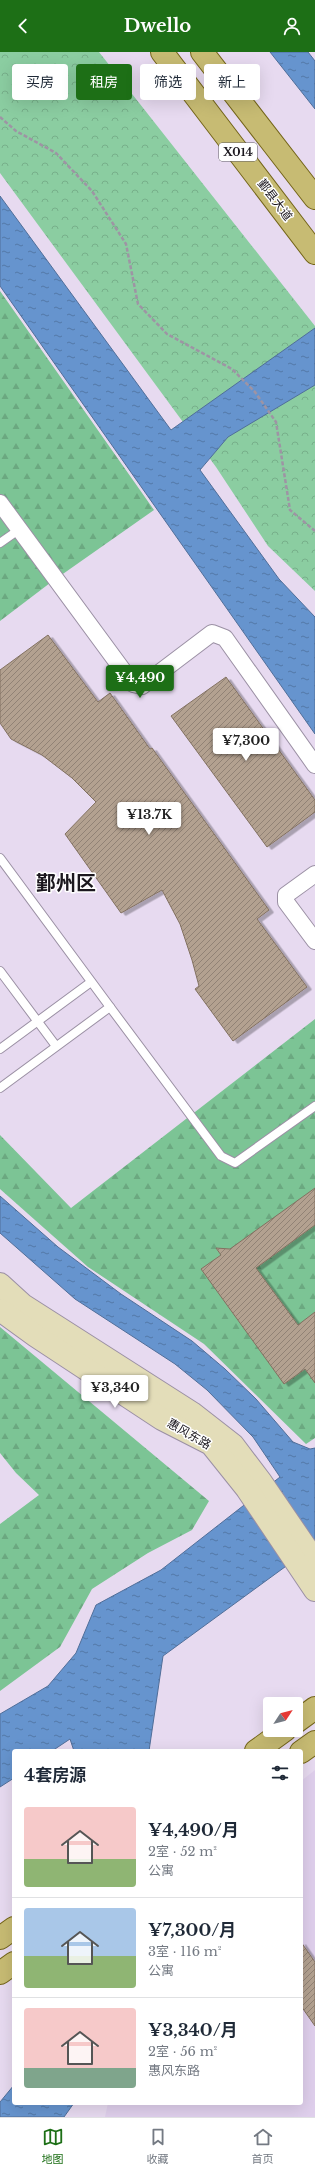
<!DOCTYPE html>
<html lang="zh">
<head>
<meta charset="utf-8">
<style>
  :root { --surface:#fff; --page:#f2f2f3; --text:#1f2937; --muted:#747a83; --line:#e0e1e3; --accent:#1d6f16 }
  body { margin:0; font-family:"Libre Baskerville","Noto Sans SC",serif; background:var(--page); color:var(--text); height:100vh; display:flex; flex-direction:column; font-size:15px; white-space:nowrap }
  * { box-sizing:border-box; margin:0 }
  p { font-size:13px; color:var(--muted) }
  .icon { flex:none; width:22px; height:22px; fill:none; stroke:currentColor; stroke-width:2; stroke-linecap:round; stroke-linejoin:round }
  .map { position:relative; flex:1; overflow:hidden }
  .details { position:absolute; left:12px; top:1697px; width:291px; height:356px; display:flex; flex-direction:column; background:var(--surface); border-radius:4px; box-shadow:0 4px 16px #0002 }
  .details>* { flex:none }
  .top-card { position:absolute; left:12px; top:12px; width:291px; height:36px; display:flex; gap:8px }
  .needle { width:26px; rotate:54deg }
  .buttons { position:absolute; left:263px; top:1645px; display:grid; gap:8px }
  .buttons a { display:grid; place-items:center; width:40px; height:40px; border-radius:4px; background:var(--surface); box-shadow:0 4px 16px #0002; font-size:20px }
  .price { position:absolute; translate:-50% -34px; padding:0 9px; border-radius:4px; background:#fff; color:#222; font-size:13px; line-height:26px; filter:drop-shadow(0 1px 2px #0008) }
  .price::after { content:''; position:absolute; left:50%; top:24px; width:12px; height:9px; margin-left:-6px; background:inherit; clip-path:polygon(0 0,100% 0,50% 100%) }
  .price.on { background:var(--accent); color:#fff }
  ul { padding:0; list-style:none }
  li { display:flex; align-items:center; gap:12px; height:100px; padding:0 12px }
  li+li { border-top:1px solid var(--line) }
  li span { display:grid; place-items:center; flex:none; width:112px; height:80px; border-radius:4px; color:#555 }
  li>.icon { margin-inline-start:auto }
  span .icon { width:48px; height:48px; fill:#fffc; stroke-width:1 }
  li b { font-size:17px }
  h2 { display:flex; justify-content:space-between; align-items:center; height:48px; padding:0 12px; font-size:17px }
  .chip { padding:0 14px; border-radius:4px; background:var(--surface); box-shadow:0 4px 16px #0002; font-size:14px; line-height:36px }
  .chip.on { background:var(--accent); color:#fff }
  header { display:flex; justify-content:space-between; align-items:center; height:52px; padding:0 12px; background:var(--accent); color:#fff; font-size:18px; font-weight:800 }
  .tab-bar { display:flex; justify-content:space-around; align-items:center; height:56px; border-top:1px solid var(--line); background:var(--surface); font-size:11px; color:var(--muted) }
  .tab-bar a { display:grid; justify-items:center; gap:2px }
  .tab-bar .on { color:var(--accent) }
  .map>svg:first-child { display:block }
  .built { fill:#dfcfec }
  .forest { fill:url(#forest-firs) }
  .park { fill:url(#park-crowns) }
  .water { fill:url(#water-ripples); stroke:#506e99 }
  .building { fill:url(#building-hatch); stroke:#827161; filter:url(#shadow) }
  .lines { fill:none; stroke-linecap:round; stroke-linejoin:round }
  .lane-casing { stroke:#9b90a4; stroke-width:10 }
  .street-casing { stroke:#9b90a4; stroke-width:18 }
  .secondary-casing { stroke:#9b90a4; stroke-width:24 }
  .primary-casing { stroke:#736418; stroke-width:24 }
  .path { stroke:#9e94a4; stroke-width:2.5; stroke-dasharray:4 2; stroke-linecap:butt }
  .lane { stroke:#fff; stroke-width:8 }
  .street { stroke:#fff; stroke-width:16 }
  .secondary { stroke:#e3ddb9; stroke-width:22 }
  .primary { stroke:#c7bb73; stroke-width:22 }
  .labels { text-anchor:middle; stroke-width:3; stroke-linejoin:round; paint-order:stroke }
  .shield { fill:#fff; stroke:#5f5d62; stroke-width:1 }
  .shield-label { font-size:11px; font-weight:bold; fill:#1b171e }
  .street-label { font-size:12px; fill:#1b171e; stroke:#fff }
  .town-label { font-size:20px; font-weight:bold; fill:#1b171e; stroke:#fff }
</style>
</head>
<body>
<header><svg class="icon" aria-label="back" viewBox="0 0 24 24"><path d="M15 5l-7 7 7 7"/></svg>Dwello<svg class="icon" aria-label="person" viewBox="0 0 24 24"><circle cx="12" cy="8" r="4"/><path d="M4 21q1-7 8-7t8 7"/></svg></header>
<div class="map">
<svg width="315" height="2065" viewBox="0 0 315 2065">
  <defs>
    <pattern id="forest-firs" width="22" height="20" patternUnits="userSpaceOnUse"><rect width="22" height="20" fill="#7cc495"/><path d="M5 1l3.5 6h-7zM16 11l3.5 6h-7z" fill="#6ba880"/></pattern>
    <pattern id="park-crowns" width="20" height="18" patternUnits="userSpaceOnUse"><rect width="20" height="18" fill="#8bcda1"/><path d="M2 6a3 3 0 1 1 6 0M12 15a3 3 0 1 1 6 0" fill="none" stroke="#77af8a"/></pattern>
    <pattern id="water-ripples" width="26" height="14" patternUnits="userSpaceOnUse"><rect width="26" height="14" fill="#6694ce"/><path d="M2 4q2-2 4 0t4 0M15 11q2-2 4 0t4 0" fill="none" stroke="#5378a7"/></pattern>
    <pattern id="building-hatch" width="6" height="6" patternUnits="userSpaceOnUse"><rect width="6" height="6" fill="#b3a190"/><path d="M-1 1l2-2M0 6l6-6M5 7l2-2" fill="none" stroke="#918275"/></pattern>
    <filter id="shadow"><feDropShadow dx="4.5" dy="2.5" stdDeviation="0" flood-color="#0004"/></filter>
  </defs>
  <rect width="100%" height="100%" fill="#e7daf0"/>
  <polygon class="built" points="315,1718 315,2065 105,2065 108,2051 301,2051 301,1729"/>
  <g class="forest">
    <polygon points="0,239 154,458 50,531 0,569"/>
    <polygon points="315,967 315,1386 306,1392 204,1292 88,1215 0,1137 0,1083 71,1156"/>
    <polygon points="0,1275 209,1449 192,1478 148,1501 92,1537 60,1595 0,1639 0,1472 39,1443 16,1421 0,1401"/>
  </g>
  <polygon class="park" points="0,0 99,0 315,274 315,539 268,494 216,415 0,121"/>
  <g class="water">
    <polygon points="270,0 308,0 315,9 315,57"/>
    <polygon points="0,144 171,378 315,276 315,333 228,385 200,418 279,527 315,565 315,682 0,234"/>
    <polygon points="0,1144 58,1195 121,1242 192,1289 225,1317 256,1347 293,1390 310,1397 315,1396 315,1493 163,1604 149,1699 74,1699 70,1687 52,1699 14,1699 14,1726 0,1735 0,1662 48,1634 76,1601 96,1553 161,1518 280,1425 253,1385 207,1338 175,1312 75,1247 0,1181"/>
    <polygon points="14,2033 14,2051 74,2051 64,2065 0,2065 0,2050"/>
  </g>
  <g class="building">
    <polygon points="48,583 98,650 110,641 150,697 152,696 269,858 257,867 307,935 233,989 195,937 199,934 192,908 180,872 162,838 121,861 65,782 96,750 72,726 42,703 11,687 0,671 0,618"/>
    <polygon points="226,625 315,748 315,760 267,795 171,664"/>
    <polygon points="315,1136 315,1173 256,1216 298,1273 315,1260 315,1331 305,1317 284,1332 201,1217 221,1203 216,1196 230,1197"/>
    <polygon points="301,1890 315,1910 315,1974 301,1954"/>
  </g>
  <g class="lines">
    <defs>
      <g id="lane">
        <polyline points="0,491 20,477"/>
        <polyline points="0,806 110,955 0,1036"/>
        <polyline points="0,919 56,994"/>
        <polyline points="110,955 221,1104 235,1111 315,1054"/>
        <polyline points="0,997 91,930"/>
      </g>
      <g id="street">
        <polyline points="0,451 133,632 142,634 212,581 225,586 315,713"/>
        <polyline points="315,822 286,843 286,850 315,889"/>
      </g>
      <g id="secondary">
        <polyline points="0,1232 23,1253 192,1361 233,1393 261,1430 315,1509"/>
        <polyline points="0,1258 36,1284 162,1367 211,1392 247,1437 315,1538"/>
      </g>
      <g id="primary">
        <polyline points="162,0 315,201"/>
        <polyline points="202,0 315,146"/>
        <polyline points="296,1670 315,1656"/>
        <polyline points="256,1699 285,1678"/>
        <polyline points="301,1700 315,1690"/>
        <polyline points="0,1886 14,1876"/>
        <polyline points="0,1921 14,1911"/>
      </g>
    </defs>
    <use href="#lane" class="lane-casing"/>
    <use href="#street" class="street-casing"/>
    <use href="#secondary" class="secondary-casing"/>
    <use href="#primary" class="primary-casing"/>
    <polyline class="path" points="0,65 16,79 56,101 92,139 126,192 138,252 167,282 232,317 255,340 276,370 290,458 315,479"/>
    <use href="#lane" class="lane"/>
    <use href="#street" class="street"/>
    <use href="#secondary" class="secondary"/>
    <use href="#primary" class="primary"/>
  </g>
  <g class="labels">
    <rect class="shield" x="219" y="91" width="38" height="18" rx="3"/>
    <g class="shield-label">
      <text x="238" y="104">X014</text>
    </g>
    <g class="street-label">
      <text transform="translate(275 148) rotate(53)" y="4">鄞县大道</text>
      <text transform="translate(189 1382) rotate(30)" y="4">惠风东路</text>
    </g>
    <g class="town-label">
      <text x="66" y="838">鄞州区</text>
    </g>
  </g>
</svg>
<div class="buttons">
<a><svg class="needle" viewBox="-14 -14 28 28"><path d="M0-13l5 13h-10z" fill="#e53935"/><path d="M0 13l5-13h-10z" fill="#747a83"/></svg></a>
</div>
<b class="price on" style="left:140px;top:647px">¥4,490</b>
<b class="price" style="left:246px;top:710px">¥7,300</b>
<b class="price" style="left:149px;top:784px">¥13.7K</b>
<b class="price" style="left:115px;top:1357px">¥3,340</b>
<div class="top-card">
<a class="chip">买房</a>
<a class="chip on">租房</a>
<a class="chip">筛选</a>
<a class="chip">新上</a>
</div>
<section class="details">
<h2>4套房源<svg class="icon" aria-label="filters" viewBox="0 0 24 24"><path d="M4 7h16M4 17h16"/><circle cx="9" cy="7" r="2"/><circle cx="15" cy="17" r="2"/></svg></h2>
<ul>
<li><span style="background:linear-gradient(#f6c9c9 65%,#8fb573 0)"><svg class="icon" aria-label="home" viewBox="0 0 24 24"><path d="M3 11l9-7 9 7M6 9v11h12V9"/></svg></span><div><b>¥4,490/月</b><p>2室 · 52 m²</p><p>公寓</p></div></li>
<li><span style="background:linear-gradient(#a9c7e8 60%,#8fb573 0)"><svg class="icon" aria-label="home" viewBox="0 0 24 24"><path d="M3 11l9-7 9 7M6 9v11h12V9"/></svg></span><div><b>¥7,300/月</b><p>3室 · 116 m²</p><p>公寓</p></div></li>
<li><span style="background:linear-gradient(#f6c9c9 75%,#7fa58c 0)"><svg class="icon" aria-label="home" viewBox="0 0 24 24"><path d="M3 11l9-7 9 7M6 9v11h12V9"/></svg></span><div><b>¥3,340/月</b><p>2室 · 56 m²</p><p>惠风东路</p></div></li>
</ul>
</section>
</div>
<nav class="tab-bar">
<a class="on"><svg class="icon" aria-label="map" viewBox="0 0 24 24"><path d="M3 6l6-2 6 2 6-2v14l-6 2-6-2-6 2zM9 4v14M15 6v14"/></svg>地图</a>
<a><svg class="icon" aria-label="saved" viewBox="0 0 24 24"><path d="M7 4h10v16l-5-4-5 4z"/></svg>收藏</a>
<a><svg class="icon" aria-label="home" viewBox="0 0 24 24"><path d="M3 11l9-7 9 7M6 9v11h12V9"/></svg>首页</a>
</nav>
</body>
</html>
